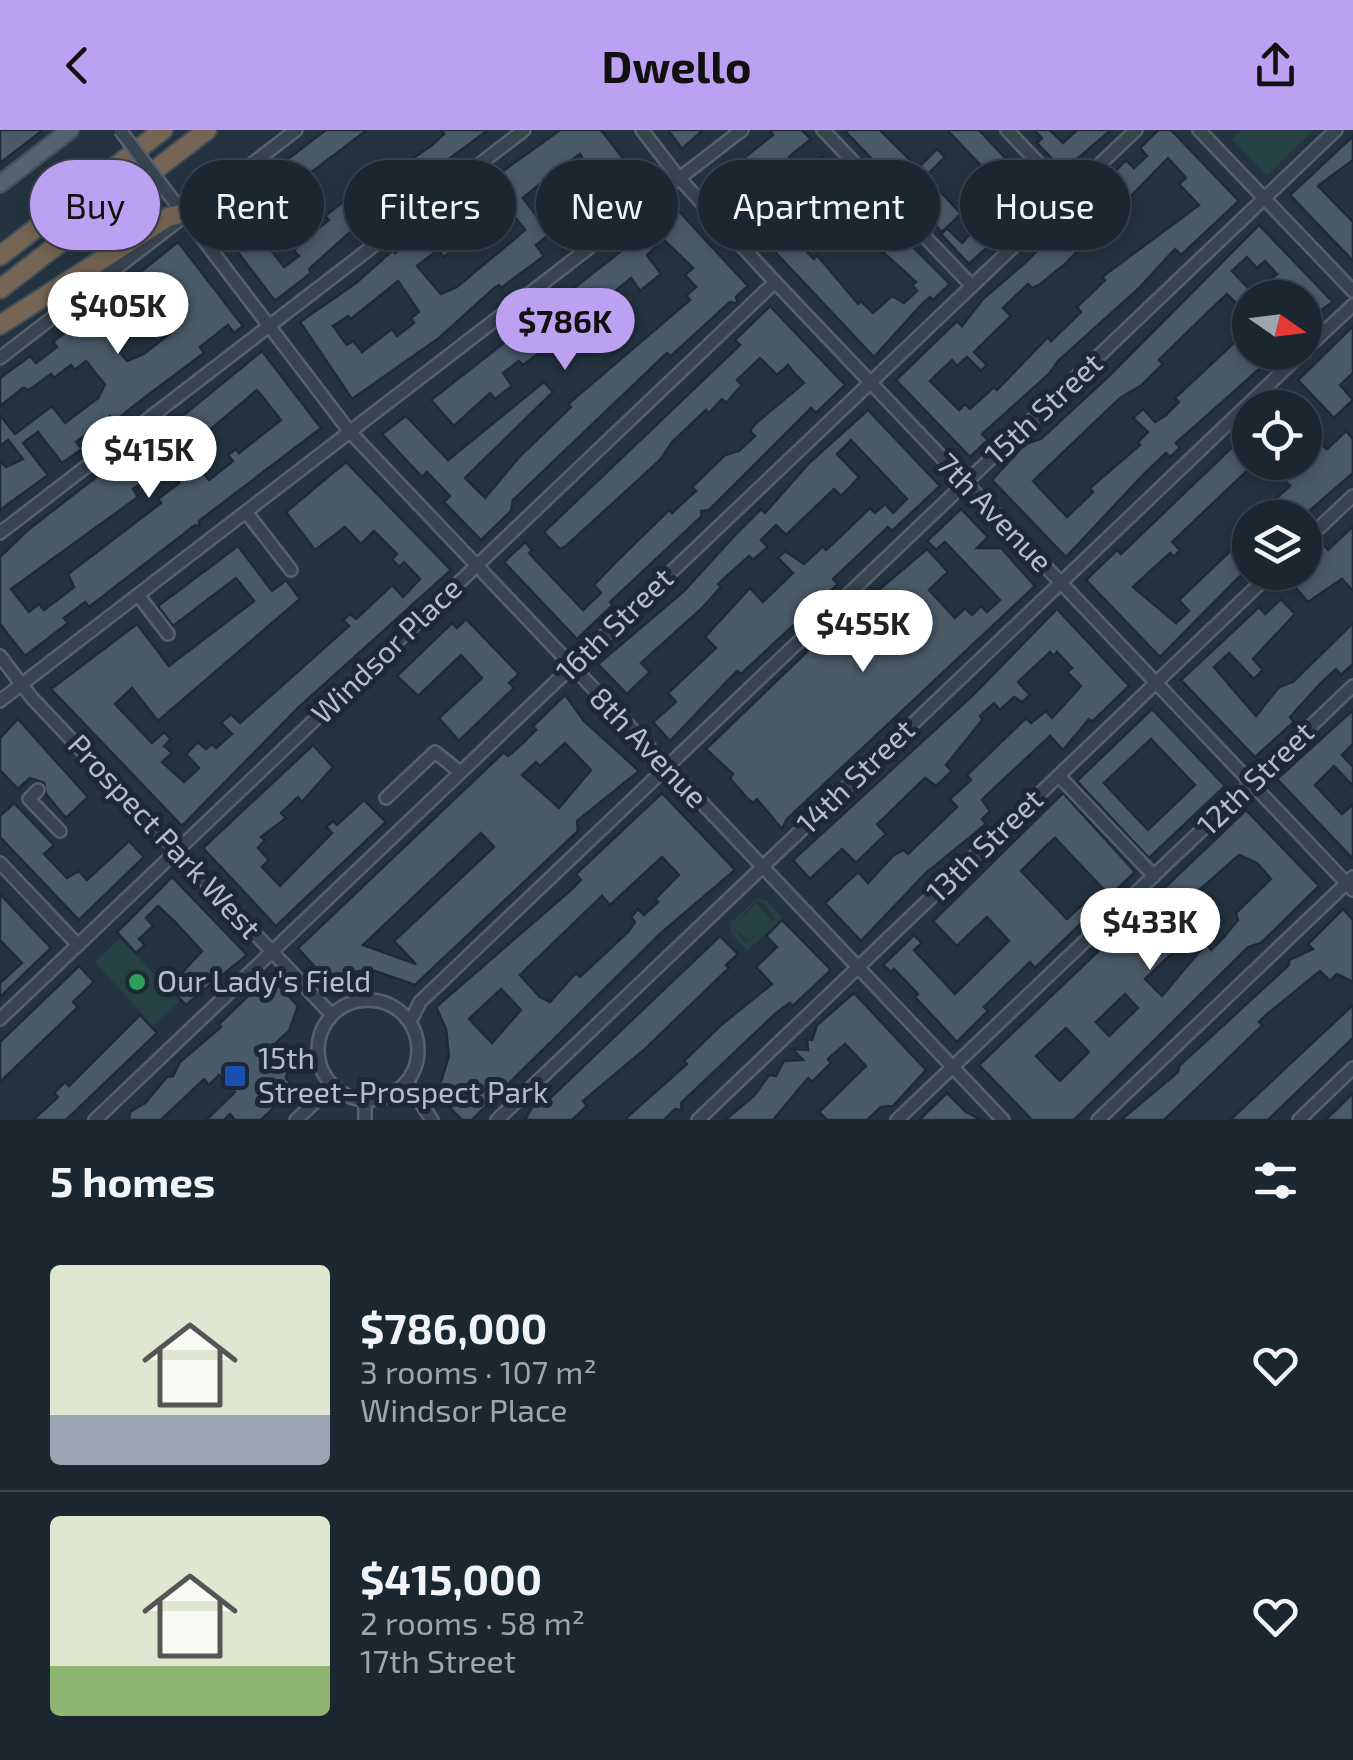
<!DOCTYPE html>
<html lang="en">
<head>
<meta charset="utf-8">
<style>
  :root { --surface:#1a2630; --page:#232e38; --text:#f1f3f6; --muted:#9fa5ab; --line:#38434c; --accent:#bca0f2 }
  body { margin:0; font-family:"Exo 2",sans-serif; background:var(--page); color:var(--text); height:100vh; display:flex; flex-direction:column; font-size:38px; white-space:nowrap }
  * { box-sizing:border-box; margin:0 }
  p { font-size:32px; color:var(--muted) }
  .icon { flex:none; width:55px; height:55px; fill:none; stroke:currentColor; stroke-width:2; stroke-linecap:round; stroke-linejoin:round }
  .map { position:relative; height:990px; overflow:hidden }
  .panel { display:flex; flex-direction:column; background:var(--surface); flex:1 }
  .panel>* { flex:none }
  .guide { position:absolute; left:30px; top:30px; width:1295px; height:90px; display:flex; gap:20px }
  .needle { width:65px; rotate:104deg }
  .controls { position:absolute; left:1232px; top:150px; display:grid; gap:20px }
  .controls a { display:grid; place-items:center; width:90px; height:90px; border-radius:50%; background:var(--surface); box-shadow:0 5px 15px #0003,0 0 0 2px var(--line); font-size:50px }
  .price { position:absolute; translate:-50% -85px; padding:0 22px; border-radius:35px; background:#fff; color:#222; font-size:32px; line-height:65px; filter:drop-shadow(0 2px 5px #0008) }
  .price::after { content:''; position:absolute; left:50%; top:60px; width:30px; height:22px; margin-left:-15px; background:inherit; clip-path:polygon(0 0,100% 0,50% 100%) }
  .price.on { background:var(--accent); color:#111 }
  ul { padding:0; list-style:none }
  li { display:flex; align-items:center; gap:30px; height:250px; padding:0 50px }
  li+li { border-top:2px solid var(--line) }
  li span { display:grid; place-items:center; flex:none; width:280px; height:200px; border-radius:10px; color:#555 }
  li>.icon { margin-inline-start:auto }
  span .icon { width:120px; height:120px; fill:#fffc; stroke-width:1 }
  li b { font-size:42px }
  h2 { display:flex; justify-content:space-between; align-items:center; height:120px; padding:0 50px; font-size:42px }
  .tag { padding:0 35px; border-radius:45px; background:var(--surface); box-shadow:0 5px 15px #0003,0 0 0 2px var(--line); font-size:35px; line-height:90px }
  .tag.on { background:var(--accent); color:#111 }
  header { display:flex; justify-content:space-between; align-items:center; height:130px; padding:0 50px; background:var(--accent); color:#111; font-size:45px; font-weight:700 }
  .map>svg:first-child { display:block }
  .green { fill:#254141; fill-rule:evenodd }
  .building { fill:#495a69; stroke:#1e2b37; stroke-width:2.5; fill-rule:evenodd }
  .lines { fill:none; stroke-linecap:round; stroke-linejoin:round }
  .minor-casing { stroke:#55626e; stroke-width:16 }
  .major-casing { stroke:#44505c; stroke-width:20 }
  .highway-casing { stroke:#424f5b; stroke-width:22 }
  .minor { stroke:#384450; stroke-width:11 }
  .major { stroke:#556370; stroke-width:15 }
  .highway { stroke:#766554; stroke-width:18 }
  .minor-bridge-casing { stroke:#55626e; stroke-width:16; stroke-linecap:butt }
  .minor-bridge { stroke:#384450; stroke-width:11 }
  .leisure-dot { fill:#2e9e5b; stroke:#1c2935; stroke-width:4 }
  .transit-dot { fill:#1a4fb4; stroke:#1c2935; stroke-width:4 }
  .labels { text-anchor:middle; stroke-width:10; stroke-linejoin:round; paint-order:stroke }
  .street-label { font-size:30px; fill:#b4bfcb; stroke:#1c2935 }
  .poi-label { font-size:30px; fill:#b4bfcb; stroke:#1c2935; text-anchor:start }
</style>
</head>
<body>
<header><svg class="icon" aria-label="back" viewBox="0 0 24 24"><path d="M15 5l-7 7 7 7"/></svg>Dwello<svg class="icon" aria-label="share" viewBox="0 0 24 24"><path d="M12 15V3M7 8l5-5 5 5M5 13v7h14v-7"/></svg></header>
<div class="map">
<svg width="1353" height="990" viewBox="0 0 1353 990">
  <rect width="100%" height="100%" fill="#233340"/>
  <g class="green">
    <polygon points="1241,0 1314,0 1267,46 1232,9"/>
    <path d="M757,768L767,771L783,788L747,821L731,803L730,793ZM756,771L764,773L775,789L746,813L732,796L749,812L772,790L757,773L733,795Z"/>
    <polygon points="120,808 180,871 153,896 95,832"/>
  </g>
  <g class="building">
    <polygon points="0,0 43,0 0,33"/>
    <polygon points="326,0 367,0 301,50 304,54 296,60 308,76 300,82 285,63 250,93 284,137 299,126 294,121 300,113 329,90 325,86 348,68 356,78 380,60 375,54 431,16 444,4 441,0 488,0 348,104 309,139 311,143 275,171 211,87"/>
    <path d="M560,0H601L630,37L601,59L580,24L553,43L523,68L550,104L536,115L544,126L501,158L499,155L492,160L439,208L352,269L300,192L356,153L393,120L395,123L425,103L430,109L451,92L443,82L455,73L464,86L467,59L475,58L480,64L499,50L496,46ZM510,81L525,100L457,157L441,164L417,136L438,120L444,127L488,88L492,93ZM398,151L419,182L411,188L414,193L397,206L392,199L362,222L353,211L347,215L333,196L348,186L351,189Z"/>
    <polygon points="668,0 703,0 682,19"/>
    <polygon points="770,0 802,0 811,9 789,27 793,32 783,40 776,30 745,56 814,129 817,125 858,174 861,171 873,183 892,166 904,173 917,161 912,155 916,152 863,104 859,109 849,98 838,109 829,100 847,84 807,47 806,41 822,26 950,154 933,170 930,167 922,174 874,227 711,54 773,5"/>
    <polygon points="844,0 880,0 918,38 937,19 945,27 926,46 961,84 942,102"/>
    <polygon points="947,0 979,0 1042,67 969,134 941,104 947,98 962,113 1002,68 979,45 985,40"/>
    <polygon points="1034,0 1050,0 1063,13 1077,0 1111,0 1071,34 1074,37 1067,44 1037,13 1042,8"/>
    <path d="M1158,0H1171L1239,71L1181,125L1175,119L1138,159L1058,231L1049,244L982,304L988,310L970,327L896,250L957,191L962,196L983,169L1026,132L1126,30L1134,38L1147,26L1140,18ZM1168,28L1186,48L1179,54L1199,75L1102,147L1105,150L1077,177L1081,182L1051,211L1048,207L997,260L994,257L970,279L965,274L959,280L930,251L952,230L957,236L967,227L981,241L987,235L974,222L1011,186L1003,178L1028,154L1032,158L1039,155L1065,134Z"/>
    <polygon points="1353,6 1353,30 1318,56 1353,92 1353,131 1290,65"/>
    <polygon points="676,78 748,156 736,167 738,174 730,172 671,226 667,223 513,370 511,381 481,410 444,372 450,366 427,342 422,347 382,304 406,286 448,330 544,252 553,262 465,348 485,368 520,326 571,277 568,274 690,170 686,166 696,157 685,145 693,138 663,109 647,125 661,144 640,161 631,148 549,216 523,235 519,231 503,243 512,256 495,269 490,263 454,296 431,270"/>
    <path d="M1259,95L1333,172L1305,191V168H1250L1245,183L1227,164L1208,182L1159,230L1163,234L1142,255L1120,268L1033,351L1067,387L1093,362L1090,358L1140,315L1138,312L1148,302L1133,288L1143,279L1155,292L1165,286L1179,272L1175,268L1238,209L1265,234L1176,313L1180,318L1170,327L1166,323L1144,344L1066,427L992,350L1025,314L1041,309L1110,245ZM1247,127L1257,138L1265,131L1277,144L1253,163L1232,141Z"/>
    <path d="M178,112L243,196L234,203L228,195L200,217L204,223L140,271L114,292L110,286L76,312L82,319L62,333L38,302L23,313L48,345L0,380V330L6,337L23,329L8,310L0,316V285L15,304L52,276L65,293L98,268L105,255L86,231L75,240L71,235L54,248L51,244L29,260L23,258L0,276V248L30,226L36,233L57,217L53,212ZM154,168L177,198L144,224L127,231L110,210L120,201L115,194Z"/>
    <polygon points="770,176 845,255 816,283 811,278 709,380 701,381 702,386 610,472 613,475 577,509 504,432 525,412 532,420 529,423 583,480 601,463 594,455 621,427 669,380 672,383 688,368 696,361 692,357 725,325 739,321 755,306 750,301 755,294 804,253 796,245 788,235 777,245 760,228 737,250 742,255 726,273 722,269 709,283 706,280 672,312 660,330 566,416 560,419 544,402 740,215 735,210"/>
    <polygon points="1353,196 1353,243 1340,255 1353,270 1334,288 1298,250"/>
    <path d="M262,221L321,298L199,391V396L195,395L89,477L85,472L64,488L68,493L25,526L0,494V427L29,399L113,334L116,337L147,315ZM257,260L281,290L239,323L236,319L228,325L233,331L209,350L186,320ZM167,338L179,353L158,369L161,373L68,444L74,457L44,480L39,474L29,482L11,459L138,367L133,359Z"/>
    <polygon points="868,280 940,356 892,401 888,397 833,449 838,454 741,544 737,541 670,611 653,592 676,572 668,563 716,518 705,507 750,458 763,472 793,443 778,428 785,421 804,434 823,416 826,420 870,378 875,383 885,374 893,383 907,369 851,310 837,324 859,347 848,359 841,366 834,359 786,405 776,395 761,410 768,417 753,430 749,426 718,454 721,457 701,479 641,533 650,542 627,564 598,534 684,461 736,404 761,379 765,383 809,333"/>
    <polygon points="1250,300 1250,338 1172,412 1180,420 1174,427 1170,423 1133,457 1176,493 1189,481 1179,470 1250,402 1250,436 1160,527 1086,450 1117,420 1121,424"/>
    <polygon points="1346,301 1353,309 1353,343 1301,388 1265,388 1275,379 1270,374 1290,356 1267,332 1305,332 1305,302 1327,319"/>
    <polygon points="346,332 451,440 298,578 182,696 51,559 137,494 169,536 254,471 236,448 173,496 158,476 238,416 272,461 286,450 300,469 158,591 132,558 115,574 152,613 164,602 171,609 164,616 172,623 162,632 184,652 199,638 186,624 198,612 206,619 212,614 216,618 232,604 221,593 231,584 240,593 349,496 343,490 350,484 356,489 392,455 403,467 420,449 404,432 399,437 392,429 397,424 374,401 361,414 345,397 315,420 286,382"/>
    <polygon points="961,379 988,407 977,418 1001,418 1035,456 787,689 782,699 757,669 753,673 747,668 730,648 733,644 706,619 816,513 927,419 948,442 929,460 955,488 965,478 972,485 981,476 987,482 1000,470 945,412 936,420 927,411"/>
    <polygon points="1353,396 1353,461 1342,449 1308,472 1295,457 1321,427 1316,422 1324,415 1328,420"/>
    <polygon points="1281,469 1295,484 1253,529 1263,540 1254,549 1229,523 1214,537 1256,586 1279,557 1293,552 1353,493 1353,534 1341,545 1336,539 1321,553 1290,587 1294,592 1255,627 1181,550 1259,477 1265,484"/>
    <polygon points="1057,479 1129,556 1092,592 1089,589 1063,620 1050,606 989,663 982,670 990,681 982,689 986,694 926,743 861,811 825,773 858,742 868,753 894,725 904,720 908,724 957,677 950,669 971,650 967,645 1026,588 1031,593 1046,581 1052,588 1081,556 1067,542 1072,538 1057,522 1054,526 1050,522 1018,552 1030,565 1022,572 1014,567 1000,580 994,573 980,586 983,589 946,635 952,641 936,656 925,648 885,687 877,694 886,704 856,733 842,719 810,749 793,730 973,565"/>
    <polygon points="466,489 519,544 509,553 514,558 459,611 439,588 482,548 461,525 418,566 397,546 452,493 457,498"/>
    <path d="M565,565L584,591L639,641L577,691L578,701L415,855L372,840L350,842L328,851L298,818L504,622L508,626L523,613L536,600L533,596ZM565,613L591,640L559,678L522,645L536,632L540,636ZM481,703L494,717L394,811L416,834L363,815Z"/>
    <path d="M1152,579L1225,656L1149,728L1077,651ZM1151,609L1195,655L1148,700L1104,653Z"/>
    <polygon points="1353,580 1353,614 1342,625 1353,637 1353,656 1334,636 1315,655 1342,684 1353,674 1353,729 1277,649"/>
    <polygon points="18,589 88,667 66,688 46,664 44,653 30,648 18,659 0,640 0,608"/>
    <polygon points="313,615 333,637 302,672 298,667 281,683 286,688 261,707 265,710 258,718 269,730 262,737 280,756 332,703 326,697 333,691 337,695 364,670 386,692 276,796 203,718"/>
    <path d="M662,663L735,740L661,803L472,990H462L437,964L449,926L446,899L436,877L571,760L581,750L576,744ZM662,727L679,745L655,769L658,772L644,785L638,779L631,787L635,792L629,801L580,847L576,843L550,872L540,867L520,845L602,766L610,775ZM501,859L521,880L492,913L469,889Z"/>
    <polygon points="1063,663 1135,742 1110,766 1055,708 1046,716 1021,741 1067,789 1086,771 1095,780 1035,838 1030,832 984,877 988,881 957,912 915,867 918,864 894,839 891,842 883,835 914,805 922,813 914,820 955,864 1009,811 987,787 957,816 933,791"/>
    <polygon points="14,673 54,715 44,724 67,748 79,741 87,750 129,711 144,727 79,790 0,707 0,686"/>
    <path d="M1246,680L1319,756L1261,813L1248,817L1074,990H1032L979,935ZM1239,725L1257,733L1271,749L1236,783L1238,790L1224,807L1211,820L1207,815L1199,822L1162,866L1145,849L1204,793L1189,777L1201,766L1197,762ZM1125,864L1138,878L1109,906L1096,892ZM1066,898L1089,922L1060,951L1036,926Z"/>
    <polygon points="172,747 247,825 186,875 169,857 202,821 174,791 158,776 146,788 153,796 139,809 145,815 136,823 117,802"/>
    <polygon points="0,764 51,818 0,867 0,853 22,833 0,810"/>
    <polygon points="1343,779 1353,790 1353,852 1337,844 1330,851 1320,841 1266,885 1259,892 1263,895 1164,990 1121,990 1178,942 1179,936 1289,835 1289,830 1313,819 1308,814"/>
    <polygon points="782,790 831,840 793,876 790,873 776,883 681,973 682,980 675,979 664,990 624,990 687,934 684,931 720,896 772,854 756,837 777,817 766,806"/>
    <polygon points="720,806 738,824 726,835 729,838 645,919 583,971 587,976 572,990 525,990 539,965 546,972"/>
    <polygon points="79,836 94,852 73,872 78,877 0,952 0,912"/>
    <polygon points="269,846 298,876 289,901 267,921 287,942 286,948 294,958 261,990 235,990 230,984 224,990 206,990 235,962 219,945 209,955 204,949 161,990 129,990 130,982 145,973 167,947 173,946 180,932 221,897 219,894"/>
    <polygon points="854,863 926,940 893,976 881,977 867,990 827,990 819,982 866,936 845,914 828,929 831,933 812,952 808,948 773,990 725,990 754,966 769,945 776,946 784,931 803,930 792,919 808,920 807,909 812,910 817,895"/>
    <polygon points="1353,875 1353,908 1268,990 1230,990"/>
    <polygon points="140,885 157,903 66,990 33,990 58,967 54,963 65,952 69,956"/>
    <polygon points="947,963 965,981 981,990 919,990"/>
    <polygon points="1353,963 1353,990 1325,990 1339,977"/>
  </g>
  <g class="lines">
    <defs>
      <g id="minor">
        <polyline points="642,0 679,48 775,152 1353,760"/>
        <polyline points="823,0 972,156"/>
        <polyline points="1007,0 1068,64"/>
        <polyline points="1199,0 1353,161"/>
        <polyline points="170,66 350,302 1003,990"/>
        <polyline points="1305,220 1353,175"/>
        <polyline points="0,228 296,0"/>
        <polyline points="246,382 291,440"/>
        <polyline points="0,403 524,0"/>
        <polyline points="1305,411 1353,366"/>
        <polyline points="138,465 168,504"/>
        <polyline points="0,526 32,568 332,885"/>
        <polyline points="0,571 742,0"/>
        <polyline points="1059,646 1154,746"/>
        <polyline points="38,660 29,669 60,701"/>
        <polyline points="386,668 435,622 460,642"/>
        <polyline points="0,733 78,815"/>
        <circle cx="368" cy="920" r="50"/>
        <polyline points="0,889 775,152"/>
        <polyline points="410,892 420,872 1336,0"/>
        <polyline points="407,952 432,990"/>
        <polyline points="95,990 1136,0"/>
        <polyline points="296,990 332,956"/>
        <polyline points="365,990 365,971"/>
        <polyline points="497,990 1303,222"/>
        <polyline points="698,990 1272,442"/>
        <polyline points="897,990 1353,556"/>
        <polyline points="1098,990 1353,747"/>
        <polyline points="1299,990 1353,938"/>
      </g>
      <polyline id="major" points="0,54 70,0"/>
      <g id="highway">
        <polyline points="0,126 163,0"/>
        <polyline points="0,159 207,0"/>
        <polyline points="0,195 168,87 185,83"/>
      </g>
    </defs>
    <use href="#minor" class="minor-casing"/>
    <use href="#major" class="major-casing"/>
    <use href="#highway" class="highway-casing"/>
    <use href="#minor" class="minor"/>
    <use href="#major" class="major"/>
    <use href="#highway" class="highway"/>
    <defs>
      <polyline id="minor-bridge" points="120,0 170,66"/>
    </defs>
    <use href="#minor-bridge" class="minor-bridge-casing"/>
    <use href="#minor-bridge" class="minor-bridge"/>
  </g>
  <circle class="leisure-dot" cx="137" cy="852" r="10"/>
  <rect class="transit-dot" x="223" y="934" width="24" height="24" rx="5"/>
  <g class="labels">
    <g class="street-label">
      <text transform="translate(1044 279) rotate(-43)" y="10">15th Street</text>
      <text transform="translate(994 383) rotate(46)" y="10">7th Avenue</text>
      <text transform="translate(615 495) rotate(-44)" y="10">16th Street</text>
      <text transform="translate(387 521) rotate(-44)" y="10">Windsor Place</text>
      <text transform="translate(648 618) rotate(46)" y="10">8th Avenue</text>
      <text transform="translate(856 647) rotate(-44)" y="10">14th Street</text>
      <text transform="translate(1256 649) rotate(-44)" y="10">12th Street</text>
      <text transform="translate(164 707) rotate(47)" y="10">Prospect Park West</text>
      <text transform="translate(985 716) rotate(-44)" y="10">13th Street</text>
    </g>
    <g class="poi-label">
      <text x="157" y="862">Our Lady's Field</text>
      <text x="258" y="939">15th<tspan x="258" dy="34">Street–Prospect Park</tspan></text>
    </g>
  </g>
</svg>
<div class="controls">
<a><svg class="needle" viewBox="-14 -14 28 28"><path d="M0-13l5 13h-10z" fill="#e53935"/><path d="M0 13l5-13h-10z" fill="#9fa5ab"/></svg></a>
<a><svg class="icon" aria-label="locate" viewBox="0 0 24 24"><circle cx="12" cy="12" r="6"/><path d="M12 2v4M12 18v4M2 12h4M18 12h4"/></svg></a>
<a><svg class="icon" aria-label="layers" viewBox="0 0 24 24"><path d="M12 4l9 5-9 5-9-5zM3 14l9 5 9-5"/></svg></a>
</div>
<b class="price" style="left:118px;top:227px">$405K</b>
<b class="price on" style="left:565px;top:243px">$786K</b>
<b class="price" style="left:149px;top:371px">$415K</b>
<b class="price" style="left:863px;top:545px">$455K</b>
<b class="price" style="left:1150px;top:843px">$433K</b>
<div class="guide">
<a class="tag on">Buy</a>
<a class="tag">Rent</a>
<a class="tag">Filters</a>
<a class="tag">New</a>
<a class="tag">Apartment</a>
<a class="tag">House</a>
</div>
</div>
<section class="panel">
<h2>5 homes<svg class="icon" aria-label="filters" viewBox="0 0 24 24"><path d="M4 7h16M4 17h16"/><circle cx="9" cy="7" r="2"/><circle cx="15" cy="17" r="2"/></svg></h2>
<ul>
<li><span style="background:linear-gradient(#dfe7d0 75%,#9aa5b1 0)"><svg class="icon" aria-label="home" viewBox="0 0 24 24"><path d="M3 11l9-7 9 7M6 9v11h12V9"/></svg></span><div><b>$786,000</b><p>3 rooms · 107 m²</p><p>Windsor Place</p></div><svg class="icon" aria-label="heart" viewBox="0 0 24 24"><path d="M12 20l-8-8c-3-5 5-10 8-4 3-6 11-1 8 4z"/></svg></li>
<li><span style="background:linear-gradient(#dfe7d0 75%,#8fb573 0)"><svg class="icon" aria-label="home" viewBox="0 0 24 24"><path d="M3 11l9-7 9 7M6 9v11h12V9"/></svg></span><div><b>$415,000</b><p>2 rooms · 58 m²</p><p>17th Street</p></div><svg class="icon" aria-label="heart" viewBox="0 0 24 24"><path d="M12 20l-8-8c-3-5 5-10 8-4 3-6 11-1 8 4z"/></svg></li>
</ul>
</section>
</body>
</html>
